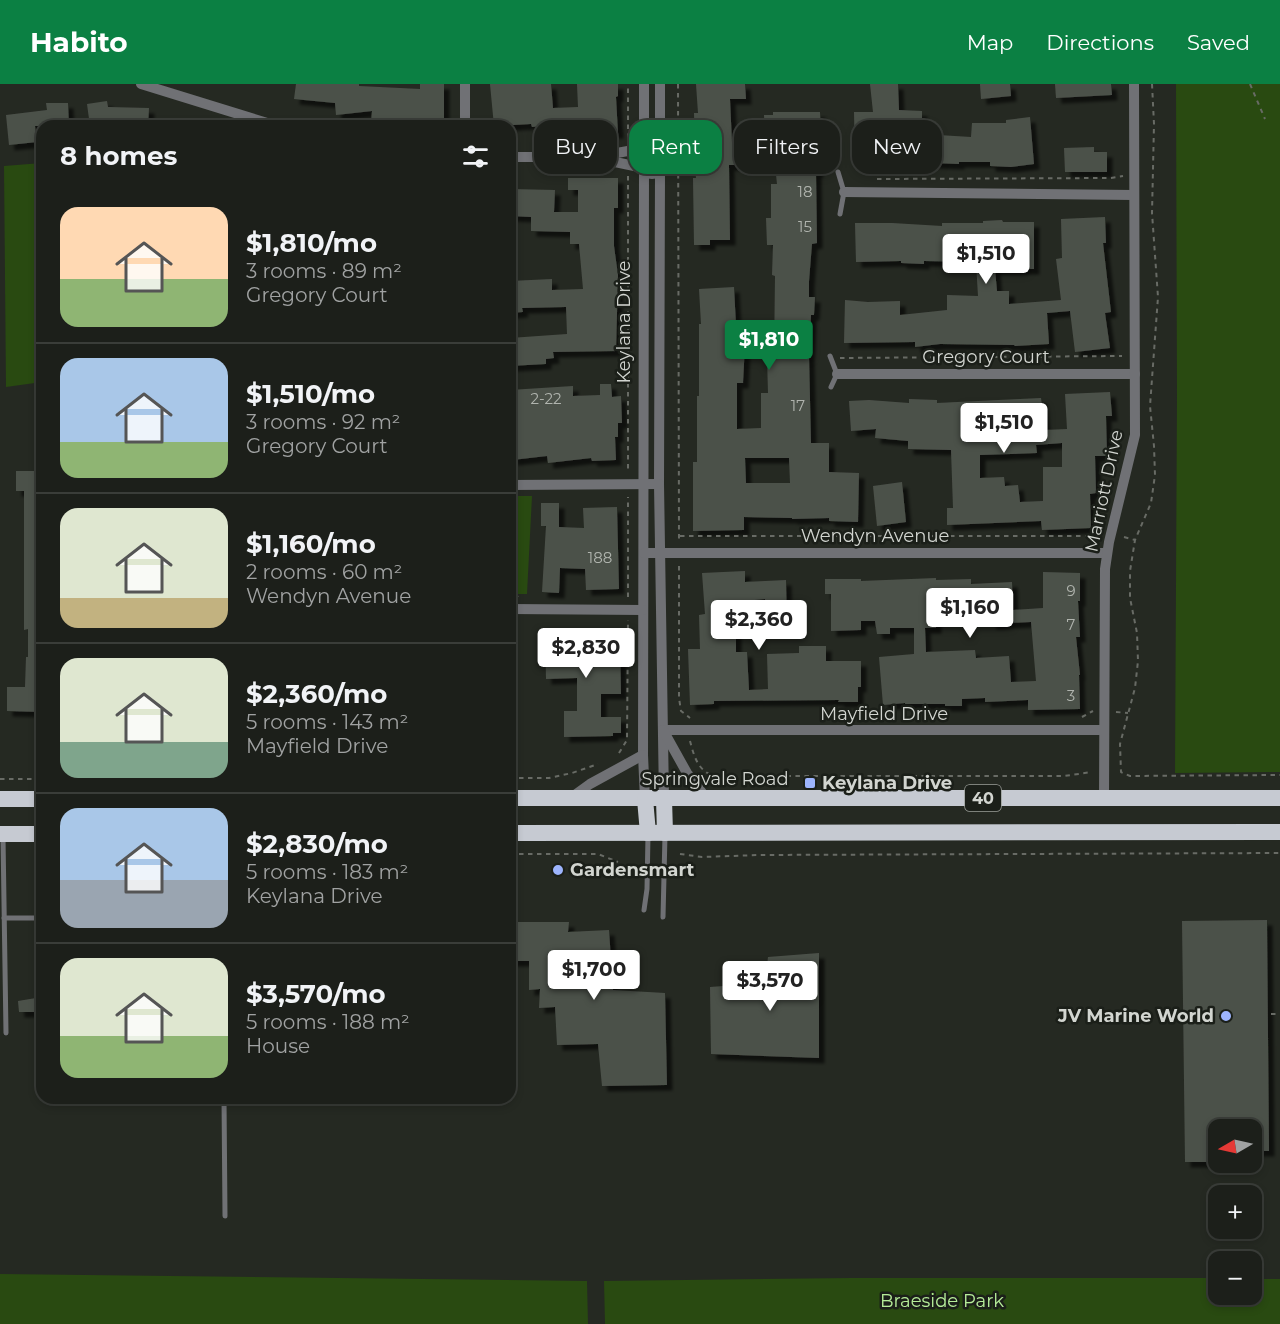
<!DOCTYPE html>
<html lang="en">
<head>
<meta charset="utf-8">
<style>
  :root { --surface:#1c1f1a; --page:#292c27; --text:#f1f3f6; --muted:#a0a2a2; --line:#3a3d39; --accent:#0b8043 }
  body { margin:0; font-family:Montserrat,sans-serif; background:var(--page); color:var(--text); height:100vh; display:flex; flex-direction:column; font-size:22px; white-space:nowrap }
  * { box-sizing:border-box; margin:0 }
  p { font-size:20px; color:var(--muted) }
  .icon { flex:none; width:33px; height:33px; fill:none; stroke:currentColor; stroke-width:2; stroke-linecap:round; stroke-linejoin:round }
  .map { position:relative; flex:1; overflow:hidden }
  .panel { position:absolute; left:36px; top:36px; width:480px; height:984px; display:flex; flex-direction:column; background:var(--surface); border-radius:18px; box-shadow:0 3px 9px #0003,0 0 0 2px var(--line) }
  .panel>* { flex:none }
  .top-card { position:absolute; left:534px; top:36px; width:570px; height:54px; display:flex; gap:12px }
  .needle { width:39px; rotate:261deg }
  .buttons { position:absolute; left:1208px; top:1035px; display:grid; gap:12px }
  .buttons a { display:grid; place-items:center; width:54px; height:54px; border-radius:12px; background:var(--surface); box-shadow:0 3px 9px #0003,0 0 0 2px var(--line); font-size:30px }
  .price { position:absolute; translate:-50% -51px; padding:0 14px; border-radius:6px; background:#fff; color:#222; font-size:20px; line-height:39px; filter:drop-shadow(0 2px 3px #0008) }
  .price::after { content:''; position:absolute; left:50%; top:36px; width:18px; height:14px; margin-left:-9px; background:inherit; clip-path:polygon(0 0,100% 0,50% 100%) }
  .price.selected { background:var(--accent); color:#fff }
  ul { padding:0; list-style:none }
  li { display:flex; align-items:center; gap:18px; height:150px; padding:0 24px }
  li+li { border-top:2px solid var(--line) }
  li span { display:grid; place-items:center; flex:none; width:168px; height:120px; border-radius:18px; color:#555 }
  li>.icon { margin-inline-start:auto }
  span .icon { width:72px; height:72px; fill:#fffc; stroke-width:1 }
  li b { font-size:26px }
  h2 { display:flex; justify-content:space-between; align-items:center; height:72px; padding:0 24px; font-size:26px }
  .pill { padding:0 21px; border-radius:18px; background:var(--surface); box-shadow:0 3px 9px #0003,0 0 0 2px var(--line); font-size:21px; line-height:54px }
  .pill.selected { background:var(--accent); color:#fff }
  header { display:flex; align-items:center; gap:36px; box-sizing:border-box; height:84px; padding:0 30px; background:var(--accent); color:#fff }
  header strong { font-size:28px }
  nav { display:flex; gap:33px; margin-inline-start:auto; font-size:21px }
  .map>svg:first-child { display:block }
  .green { fill:#294a11 }
  .building { fill:#4c514a; fill-rule:evenodd; filter:url(#shadow) }
  .lines { fill:none; stroke-linecap:round; stroke-linejoin:round }
  .path { stroke:#686b65; stroke-width:2; stroke-dasharray:4.5 4.5; stroke-linecap:butt }
  .service { stroke:#707175; stroke-width:5 }
  .minor { stroke:#707175; stroke-width:10 }
  .trunk { stroke:#c6cad2; stroke-width:16 }
  .poi-dot { fill:#9db4fd; stroke:#1b1f19; stroke-width:2 }
  .labels { text-anchor:middle; stroke-width:5; stroke-linejoin:round; paint-order:stroke }
  .number-label { font-size:15px; fill:#b0b4ae }
  .shield { fill:#1b1f19; stroke:#9b9e99; stroke-width:1.5 }
  .shield-label { font-size:16px; font-weight:bold; fill:#d2d5d0 }
  .street-label { font-size:18px; fill:#d2d5d0; stroke:#1b1f19 }
  .poi-label { font-size:18px; font-weight:bold; fill:#d2d5d0; stroke:#1b1f19; text-anchor:start }
  .park-label { font-size:18px; fill:#b6ed99; stroke:#1b1f19 }
</style>
</head>
<body>
<header>
<strong>Habito</strong>
<nav><a>Map</a><a>Directions</a><a>Saved</a></nav>
</header>
<div class="map">
<svg width="1280" height="1240" viewBox="0 0 1280 1240">
  <defs>
    <filter id="shadow"><feDropShadow dx="5.5" dy="5.5" stdDeviation="1.5" flood-color="#0009"/></filter>
  </defs>
  <rect width="100%" height="100%" fill="#252922"/>
  <g class="green">
    <polygon points="1176,0 1280,0 1280,688 1175,689 1177,312"/>
    <polygon points="42,79 42,298 6,303 4,82"/>
    <polygon points="510,412 532,412 527,510 510,510"/>
    <polygon points="0,1190 587,1197 588,1240 0,1240"/>
    <polygon points="852,1194 1218,1194 1218,1210 1251,1210 1251,1195 1280,1195 1280,1240 605,1240 604,1197"/>
  </g>
  <g class="building">
    <polygon points="296,0 359,0 359,2 420,5 420,0 444,0 444,42 412,42 412,40 371,38 372,27 336,31 335,19 294,15"/>
    <polygon points="490,0 551,0 553,24 578,23 577,0 618,0 618,12 616,13 618,49 567,51 566,40 532,43 531,40 494,42"/>
    <polygon points="696,0 745,0 746,15 730,15 732,59 735,81 729,81 730,156 710,156 710,161 694,161 693,94 696,94 693,62 695,62 694,29 698,29"/>
    <polygon points="870,0 898,0 899,26 922,27 922,50 971,53 972,39 1006,39 1006,36 1030,33 1034,80 1011,83 990,82 990,78 959,78 959,80 934,79 934,77 855,75 854,28 873,28"/>
    <polygon points="980,0 1010,0 1011,12 981,15"/>
    <polygon points="1055,0 1111,0 1112,11 1056,14"/>
    <polygon points="107,17 108,23 149,24 148,42 90,42 87,20"/>
    <polygon points="46,19 68,19 69,42 35,42 37,58 9,61 6,31 47,26"/>
    <path d="M773,28H820L821,51H814L818,88H816L817,159L812,160L809,197V213H815L814,231H811L809,272L811,359H829V388L859,389L858,438L829,437V434L792,435V434L744,433V446L693,447V378H697V312H699V240H701L699,205L734,203L736,241H746L743,299H737V345L761,344V309H768L767,273H774L775,192L772,191L773,161H767L766,134H771V100H777L772,53H765L764,31H773ZM745,374H789L790,399H746Z"/>
    <polygon points="1094,63 1094,68 1107,68 1107,88 1065,88 1064,64"/>
    <polygon points="568,94 618,94 618,124 614,124 614,162 618,191 616,267 553,268 554,274 546,275 546,280 510,282 510,254 567,250 566,223 522,224 523,228 510,229 510,197 552,195 552,206 583,205 579,160 570,160 570,148 531,147 531,133 510,132 510,105 555,106 554,128 578,128 578,106 568,106"/>
    <polygon points="1105,133 1106,159 1103,159 1111,228 1105,229 1110,264 1075,268 1070,227 1047,229 1049,260 1015,262 1014,261 940,260 915,263 915,258 844,259 845,216 868,218 900,217 900,231 947,226 947,211 978,212 976,178 924,177 924,180 901,179 901,177 856,178 855,139 892,139 942,142 942,139 983,139 983,137 1002,136 1003,138 1034,138 1034,185 995,185 997,207 1009,207 1009,220 1061,216 1056,175 1062,174 1061,135"/>
    <polygon points="600,300 611,300 612,313 621,312 622,339 618,339 618,353 615,353 616,376 592,377 591,374 548,379 547,372 512,376 510,359 510,306 573,302 573,312 600,311"/>
    <path d="M1110,308L1112,332H1106L1107,372H1095L1096,409L1090,410L1091,444L1042,446L1041,437L947,441V424H953L951,366L908,365V357L875,354L876,345L851,347L849,317L869,316L909,319V315L937,316V319L1041,314L1045,346L1067,345L1065,310ZM1062,359V383H1043V417L1020,418L1018,401L1005,402L1004,393L980,394V371L1037,369L1036,361Z"/>
    <polygon points="16,387 42,387 42,628 7,627 7,603 25,603 26,573 28,573 28,545 24,546 24,407 16,407"/>
    <polygon points="902,398 906,438 877,442 873,402"/>
    <polygon points="541,419 559,419 559,443 584,444 583,424 617,423 619,505 586,506 585,485 560,484 559,509 542,508 546,442 541,442"/>
    <polygon points="745,487 745,498 786,496 787,545 766,546 765,515 744,517 746,544 736,545 736,568 747,568 749,606 768,605 767,570 799,569 799,562 826,562 826,577 861,577 861,603 858,603 858,618 838,618 839,616 714,617 714,620 690,621 688,565 700,565 699,531 705,530 702,489"/>
    <path d="M1043,488L1080,489V517H1078L1080,553H1076L1080,591H1079L1080,625L1028,626V616L985,618V614L962,615V622H945V620H905V619L883,621L879,573L914,570V544H890V550H877L875,537H861V546L831,547V510H825V495H861V497L936,494V496L971,495V500L1012,498L1013,526L1043,524ZM990,532L991,540L1031,538L1036,597L1011,598L1009,572L976,574L975,566L926,568L925,544H936V533Z"/>
    <polygon points="570,548 605,549 605,557 620,557 621,610 601,610 601,633 621,633 621,649 613,649 613,652 564,653 564,627 577,627 577,594 546,595 545,549"/>
    <polygon points="1267,836 1269,1067 1251,1067 1251,1046 1218,1046 1218,1078 1185,1078 1182,837"/>
    <polygon points="510,838 569,838 568,848 609,846 613,906 665,909 667,1001 602,1002 598,960 557,961 555,923 539,924 540,905 529,906 529,877 510,877"/>
    <polygon points="819,869 819,974 711,970 710,903 765,899 768,873"/>
    <polygon points="42,913 42,928 19,928 18,917"/>
  </g>
  <g class="lines">
    <g class="path">
      <polyline points="678,0 679,456"/>
      <polyline points="1152,0 1154,40 1152,129 1158,213 1150,322 1154,362 1155,391 1151,419 1135,456 1130,487 1130,514 1137,549 1138,577 1135,604 1120,660 1121,688 1130,692 1280,691"/>
      <polyline points="1250,0 1265,35"/>
      <polyline points="628,54 628,0"/>
      <polyline points="628,92 628,387"/>
      <polyline points="877,95 1111,94 1123,92"/>
      <polyline points="840,274 1122,272"/>
      <polyline points="680,452 1087,452 1096,446 1101,447"/>
      <polyline points="1124,453 1135,456"/>
      <polyline points="679,482 679,614 681,627 690,634"/>
      <polyline points="510,505 518,513"/>
      <polyline points="628,513 628,413"/>
      <polyline points="1116,628 1128,629"/>
      <polyline points="1082,633 1093,627"/>
      <path d="M690,657C694,672 698,688 715,692H1064L1092,688"/>
      <polyline points="619,669 627,656 628,536"/>
      <polyline points="510,694 549,694 572,689 598,680"/>
      <polyline points="0,695 42,695"/>
      <polyline points="510,770 598,770 618,778"/>
      <polyline points="680,770 702,773 759,771 1280,769"/>
      <polyline points="1271,930 1280,930"/>
    </g>
    <g class="service">
      <polyline points="838,88 844,108 840,130"/>
      <polyline points="830,272 837,290 831,303"/>
      <polyline points="3,753 6,949"/>
      <polyline points="644,826 647,805 648,751"/>
      <polyline points="663,833 665,751"/>
      <polyline points="4,834 42,834"/>
      <polyline points="224,1014 225,1132"/>
    </g>
    <g class="minor">
      <polyline points="141,0 277,42"/>
      <polyline points="465,0 465,42"/>
      <polyline points="644,0 644,60"/>
      <circle cx="652" cy="74" r="16"/>
      <polyline points="660,59 660,0"/>
      <polyline points="600,72 639,65"/>
      <polyline points="510,73 591,73 639,83"/>
      <polyline points="644,87 643,671 645,715"/>
      <polyline points="660,88 659,400 664,715"/>
      <polyline points="844,108 1134,111"/>
      <polyline points="837,290 1135,290"/>
      <polyline points="510,401 659,400"/>
      <polyline points="644,469 1106,469"/>
      <polyline points="510,525 643,526"/>
      <polyline points="663,646 1104,646"/>
      <polyline points="663,646 687,689 706,714"/>
      <polyline points="572,713 590,700 643,671"/>
      <polyline points="1104,714 1105,485 1109,458 1135,351 1134,0"/>
    </g>
    <g class="trunk">
      <polyline points="510,714 1280,714"/>
      <polyline points="0,715 42,715"/>
      <polyline points="645,715 648,749"/>
      <polyline points="664,715 665,749"/>
      <polyline points="510,749 1280,748"/>
      <polyline points="0,750 42,750"/>
    </g>
  </g>
  <g class="poi-dot">
    <rect x="804" y="693" width="12" height="12" rx="3"/>
    <circle cx="558" cy="786" r="6"/>
    <circle cx="1226" cy="932" r="6"/>
  </g>
  <g class="labels">
    <g class="number-label">
      <text x="805" y="113">18</text>
      <text x="805" y="148">15</text>
      <text x="546" y="320">2-22</text>
      <text x="798" y="327">17</text>
      <text x="600" y="479">188</text>
      <text x="1071" y="512">9</text>
      <text x="1071" y="546">7</text>
      <text x="1071" y="617">3</text>
    </g>
    <rect class="shield" x="965" y="701" width="36" height="26" rx="4.5"/>
    <g class="shield-label">
      <text x="983" y="720">40</text>
    </g>
    <g class="street-label">
      <text transform="translate(624 238) rotate(-90)" y="6">Keylana Drive</text>
      <text x="986" y="279">Gregory Court</text>
      <text transform="translate(1104 407) rotate(-78)" y="6">Marriott Drive</text>
      <text x="875" y="458">Wendyn Avenue</text>
      <text x="884" y="636">Mayfield Drive</text>
      <text x="715" y="701">Springvale Road</text>
    </g>
    <g class="poi-label">
      <text x="822" y="705">Keylana Drive</text>
      <text x="570" y="792">Gardensmart</text>
      <text x="1214" y="938" text-anchor="end">JV Marine World</text>
    </g>
    <g class="park-label">
      <text x="942" y="1223">Braeside Park</text>
    </g>
  </g>
</svg>
<div class="buttons">
<a><svg class="needle" viewBox="-14 -14 28 28"><path d="M0-13l5 13h-10z" fill="#e53935"/><path d="M0 13l5-13h-10z" fill="#a0a2a2"/></svg></a>
<a>+</a>
<a>−</a>
</div>
<b class="price" style="left:986px;top:201px">$1,510</b>
<b class="price selected" style="left:769px;top:287px">$1,810</b>
<b class="price" style="left:1004px;top:370px">$1,510</b>
<b class="price" style="left:970px;top:555px">$1,160</b>
<b class="price" style="left:759px;top:567px">$2,360</b>
<b class="price" style="left:586px;top:595px">$2,830</b>
<b class="price" style="left:594px;top:917px">$1,700</b>
<b class="price" style="left:770px;top:928px">$3,570</b>
<div class="top-card">
<a class="pill">Buy</a>
<a class="pill selected">Rent</a>
<a class="pill">Filters</a>
<a class="pill">New</a>
</div>
<section class="panel">
<h2>8 homes<svg class="icon" aria-label="filters" viewBox="0 0 24 24"><path d="M4 7h16M4 17h16"/><circle cx="9" cy="7" r="2"/><circle cx="15" cy="17" r="2"/></svg></h2>
<ul>
<li><span style="background:linear-gradient(#ffd9b3 60%,#8fb573 0)"><svg class="icon" aria-label="home" viewBox="0 0 24 24"><path d="M3 11l9-7 9 7M6 9v11h12V9"/></svg></span><div><b>$1,810/mo</b><p>3 rooms · 89 m²</p><p>Gregory Court</p></div></li>
<li><span style="background:linear-gradient(#a9c7e8 70%,#8fb573 0)"><svg class="icon" aria-label="home" viewBox="0 0 24 24"><path d="M3 11l9-7 9 7M6 9v11h12V9"/></svg></span><div><b>$1,510/mo</b><p>3 rooms · 92 m²</p><p>Gregory Court</p></div></li>
<li><span style="background:linear-gradient(#dfe7d0 75%,#c2b280 0)"><svg class="icon" aria-label="home" viewBox="0 0 24 24"><path d="M3 11l9-7 9 7M6 9v11h12V9"/></svg></span><div><b>$1,160/mo</b><p>2 rooms · 60 m²</p><p>Wendyn Avenue</p></div></li>
<li><span style="background:linear-gradient(#dfe7d0 70%,#7fa58c 0)"><svg class="icon" aria-label="home" viewBox="0 0 24 24"><path d="M3 11l9-7 9 7M6 9v11h12V9"/></svg></span><div><b>$2,360/mo</b><p>5 rooms · 143 m²</p><p>Mayfield Drive</p></div></li>
<li><span style="background:linear-gradient(#a9c7e8 60%,#9aa5b1 0)"><svg class="icon" aria-label="home" viewBox="0 0 24 24"><path d="M3 11l9-7 9 7M6 9v11h12V9"/></svg></span><div><b>$2,830/mo</b><p>5 rooms · 183 m²</p><p>Keylana Drive</p></div></li>
<li><span style="background:linear-gradient(#dfe7d0 65%,#8fb573 0)"><svg class="icon" aria-label="home" viewBox="0 0 24 24"><path d="M3 11l9-7 9 7M6 9v11h12V9"/></svg></span><div><b>$3,570/mo</b><p>5 rooms · 188 m²</p><p>House</p></div></li>
</ul>
</section>
</div>
</body>
</html>
